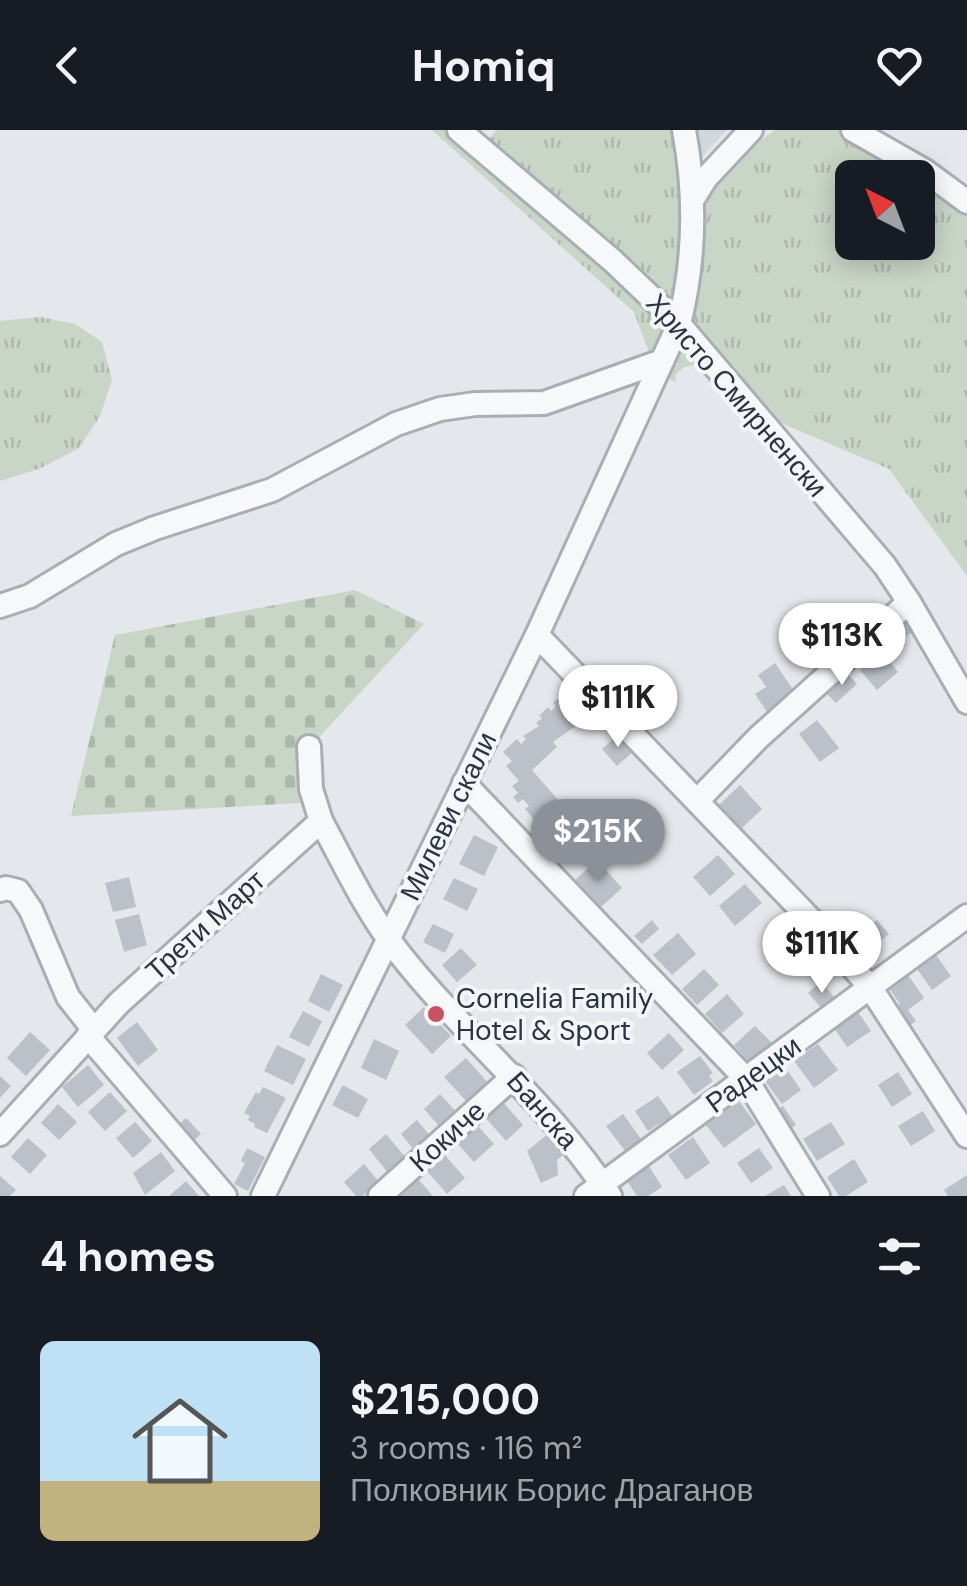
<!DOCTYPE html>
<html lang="en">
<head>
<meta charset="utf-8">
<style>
  :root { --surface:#171b24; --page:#242831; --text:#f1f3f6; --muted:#9ea1a6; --line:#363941; --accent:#8c9099 }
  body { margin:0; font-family:"DM Sans",sans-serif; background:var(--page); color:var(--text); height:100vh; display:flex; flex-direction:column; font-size:38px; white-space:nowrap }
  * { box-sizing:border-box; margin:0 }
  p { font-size:32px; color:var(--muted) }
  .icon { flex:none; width:55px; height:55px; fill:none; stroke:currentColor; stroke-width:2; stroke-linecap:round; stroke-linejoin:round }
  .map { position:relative; height:1066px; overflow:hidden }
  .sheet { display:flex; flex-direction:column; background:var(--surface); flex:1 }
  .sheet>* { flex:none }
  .needle { width:65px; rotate:318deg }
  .buttons { position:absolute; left:835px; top:30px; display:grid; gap:20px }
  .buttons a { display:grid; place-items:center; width:100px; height:100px; border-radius:15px; background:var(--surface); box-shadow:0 5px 25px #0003; font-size:50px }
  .price { position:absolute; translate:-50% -85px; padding:0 22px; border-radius:35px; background:#fff; color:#222; font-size:32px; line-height:65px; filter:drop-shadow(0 2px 5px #0008) }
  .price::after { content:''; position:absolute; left:50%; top:60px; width:30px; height:22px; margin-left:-15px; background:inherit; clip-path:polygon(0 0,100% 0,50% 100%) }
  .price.selected { background:var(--accent); color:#fff }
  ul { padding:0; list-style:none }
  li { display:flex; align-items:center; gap:30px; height:250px; padding:0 40px }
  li+li { border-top:2px solid var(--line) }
  li span { display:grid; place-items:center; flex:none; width:280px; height:200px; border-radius:15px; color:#555 }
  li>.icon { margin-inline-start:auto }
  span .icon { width:120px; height:120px; fill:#fffc; stroke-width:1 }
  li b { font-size:42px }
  h2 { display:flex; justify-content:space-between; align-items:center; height:120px; padding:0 40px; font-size:42px }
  header { display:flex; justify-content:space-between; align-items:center; height:130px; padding:0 40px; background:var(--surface); font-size:45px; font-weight:700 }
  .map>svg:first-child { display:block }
  .built { fill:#d2d6dd }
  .grass { fill:url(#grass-tufts); fill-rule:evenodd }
  .cemetery { fill:url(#cemetery-stones) }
  .building { fill:#bcc0c8 }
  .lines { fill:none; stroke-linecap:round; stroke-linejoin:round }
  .minor-casing { stroke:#a9aeb5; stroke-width:28 }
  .minor { stroke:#f7f8fa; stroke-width:22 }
  .poi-dot { fill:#c85263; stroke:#f4f6f8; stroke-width:4 }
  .labels { text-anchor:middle; stroke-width:8; stroke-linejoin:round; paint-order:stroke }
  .street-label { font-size:28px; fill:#2c3443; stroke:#f4f6f8 }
  .poi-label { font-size:28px; fill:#2c3443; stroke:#f4f6f8; text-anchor:start }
</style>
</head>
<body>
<header><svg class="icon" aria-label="back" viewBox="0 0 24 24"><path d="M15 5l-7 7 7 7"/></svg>Homiq<svg class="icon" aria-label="heart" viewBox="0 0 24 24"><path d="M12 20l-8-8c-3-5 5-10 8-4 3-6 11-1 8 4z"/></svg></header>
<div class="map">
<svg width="967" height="1066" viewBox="0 0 967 1066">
  <defs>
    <pattern id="grass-tufts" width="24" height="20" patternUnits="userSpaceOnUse" patternTransform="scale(2.5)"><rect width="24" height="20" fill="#c9d5c6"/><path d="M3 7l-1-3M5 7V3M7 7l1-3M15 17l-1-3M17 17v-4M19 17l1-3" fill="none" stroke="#adb7ab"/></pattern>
    <pattern id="cemetery-stones" width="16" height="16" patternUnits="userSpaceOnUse" patternTransform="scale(2.5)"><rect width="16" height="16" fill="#c9d5c6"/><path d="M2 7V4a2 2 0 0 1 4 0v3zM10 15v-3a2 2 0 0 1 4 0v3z" fill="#adb7ab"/></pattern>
  </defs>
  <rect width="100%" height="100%" fill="#e4e7eb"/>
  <polygon class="built" points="685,0 727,0 689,41"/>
  <g class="grass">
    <path d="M432,0H477L488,10L497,0H685L689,41L715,43L775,0H843L967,74V446L889,339L734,273L695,235L684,237L675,245L676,252L646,239L649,222L634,182ZM852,48H918V112H852Z"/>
    <polygon points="40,187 75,194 102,212 112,250 100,286 79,318 41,338 0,351 0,191"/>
  </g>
  <polygon class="cemetery" points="355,460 424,494 321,605 299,673 71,686 115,505"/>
  <g class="building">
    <polygon points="905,491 913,501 889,522 881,512"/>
    <polygon points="882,522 898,542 877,560 860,540"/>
    <polygon points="775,533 796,564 768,583 755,564 766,557 758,545"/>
    <polygon points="847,543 857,554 836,573 826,563"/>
    <polygon points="573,556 586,570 580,575 587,582 580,589 583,591 553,612 557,617 532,640 566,679 552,691 546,685 537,693 525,679 529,676 523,669 518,673 513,667 518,663 512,656 519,651 506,636 512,631 503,622 517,609 521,614 526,609 523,606 539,596 536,593 542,588 539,586 548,577 551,581 556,576 553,573"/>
    <polygon points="817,590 839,618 820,632 799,604"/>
    <polygon points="619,604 634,621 617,636 602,619"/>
    <polygon points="740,655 762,679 741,699 719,675"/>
    <polygon points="474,705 498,717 484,746 459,734"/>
    <polygon points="718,725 735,744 710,766 693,747"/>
    <polygon points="597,730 622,758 600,778 575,750"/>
    <polygon points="129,747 136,777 113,782 105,753"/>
    <polygon points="454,748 478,759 467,781 443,769"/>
    <polygon points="745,754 762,773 735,796 719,776"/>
    <polygon points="139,784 147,815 124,822 115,790"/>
    <polygon points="652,790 659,799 642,814 634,806"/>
    <polygon points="877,790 889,804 858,830 844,813 865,795 868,797"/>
    <polygon points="433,794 454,804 445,823 423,812"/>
    <polygon points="678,803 696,824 672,845 653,825"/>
    <polygon points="461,818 477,835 457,852 442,835"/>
    <polygon points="936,825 951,846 932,860 917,839"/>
    <polygon points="704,839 719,855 697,875 682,859"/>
    <polygon points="321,844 343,855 329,882 308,871"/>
    <polygon points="908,845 924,868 908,880 916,891 903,900 889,882 900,874 889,858"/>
    <polygon points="821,852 836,869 823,880 808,863"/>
    <polygon points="727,864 744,884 722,903 705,884"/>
    <polygon points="424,877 451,906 432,924 405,895"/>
    <polygon points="303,881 322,891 309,917 289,907"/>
    <polygon points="858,882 871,901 847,917 834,898"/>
    <polygon points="137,892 158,920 138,936 117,908"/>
    <polygon points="755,896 772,913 750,933 734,915"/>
    <polygon points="30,902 50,920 26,946 7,928"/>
    <polygon points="669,903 684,920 662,940 647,923"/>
    <polygon points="374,909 399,921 386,950 361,938"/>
    <polygon points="818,914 838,940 814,958 794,931"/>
    <polygon points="277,915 306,929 293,955 264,941"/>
    <polygon points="700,926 713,943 709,946 713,951 694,965 677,942"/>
    <polygon points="466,928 488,953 467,972 444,947"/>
    <polygon points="88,935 104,955 78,977 62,957"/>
    <polygon points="785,937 801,960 782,974 765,951"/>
    <polygon points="898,942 912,964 892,977 878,955"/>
    <polygon points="0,946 11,956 0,968"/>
    <polygon points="343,955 368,969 358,988 332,975"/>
    <polygon points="263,957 286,968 267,1003 254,997 255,994 248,990 250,986 244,983 256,962 259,964"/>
    <polygon points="110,962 127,981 105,1001 88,982"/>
    <polygon points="440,964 459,985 442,999 424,979"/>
    <polygon points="658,966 672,986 648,1001 635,981"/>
    <polygon points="739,971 756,994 724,1018 706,995"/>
    <polygon points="503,972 523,995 506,1011 485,987"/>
    <polygon points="58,974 77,992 59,1010 41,993"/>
    <polygon points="783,976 796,995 785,1002 772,983"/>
    <polygon points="923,981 935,1001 911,1016 898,996"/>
    <polygon points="623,984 642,1010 626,1022 606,996"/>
    <polygon points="186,988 201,1004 191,1013 176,997"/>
    <polygon points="417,990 431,1007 415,1021 401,1004"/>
    <polygon points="135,992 152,1011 133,1028 116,1008"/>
    <polygon points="831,992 845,1014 817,1031 803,1009"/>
    <polygon points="477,995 494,1014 474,1032 457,1013"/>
    <polygon points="386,1004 406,1028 388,1043 369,1019"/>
    <polygon points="548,1004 564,1024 557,1030 558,1045 541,1053 527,1021"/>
    <polygon points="693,1007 710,1033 686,1050 668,1025"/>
    <polygon points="28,1008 47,1025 30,1044 11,1027"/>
    <polygon points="247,1018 265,1027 248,1061 234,1054 245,1033 241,1031"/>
    <polygon points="759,1018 773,1038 751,1053 737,1033"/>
    <polygon points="161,1022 175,1041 145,1065 133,1043"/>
    <polygon points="444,1024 465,1048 447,1064 426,1040"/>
    <polygon points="854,1029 868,1052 846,1066 839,1066 827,1047"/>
    <polygon points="364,1034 379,1052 363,1066 356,1066 344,1052"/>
    <polygon points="649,1036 662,1057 648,1066 637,1066 627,1051"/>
    <polygon points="967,1045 967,1066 948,1066 944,1060"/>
    <polygon points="0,1046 16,1060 10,1066 0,1066"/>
    <polygon points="418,1049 433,1066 398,1066"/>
    <polygon points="186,1051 199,1066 169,1066"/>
    <polygon points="784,1055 791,1066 765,1066"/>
  </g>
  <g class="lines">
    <defs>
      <g id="minor">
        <polyline points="459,0 613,131 679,194 885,436 909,472 967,572"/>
        <polyline points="853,0 925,41 967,72"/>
        <polyline points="693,69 706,48 751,0"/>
        <polyline points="0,476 30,466 116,414 155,398 272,360 396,294 440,279 475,274 544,273 662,231"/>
        <polyline points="537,505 814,793 870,857 967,1006"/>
        <polyline points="309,617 311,659 321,691"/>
        <polyline points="464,653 746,949 818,1066"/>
        <polyline points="697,671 759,607 909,472"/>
        <polyline points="0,760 6,758 18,761 31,780 68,867 94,900"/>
        <polyline points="88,906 225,1066"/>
        <path d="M0,1004L119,873L321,691C345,735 367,783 399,823C466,908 550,974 610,1066"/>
        <path d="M263,1066L537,505L679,194C695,130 696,64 684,0"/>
        <polyline points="380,1066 514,946"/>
        <polyline points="586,1066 967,786"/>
      </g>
    </defs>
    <use href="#minor" class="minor-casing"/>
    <use href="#minor" class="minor"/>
  </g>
  <circle class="poi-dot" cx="436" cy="884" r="10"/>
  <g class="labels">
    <g class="street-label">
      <text transform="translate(737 265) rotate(49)" y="10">Христо Смирненски</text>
      <text transform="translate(448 686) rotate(-64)" y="10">Милеви скали</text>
      <text transform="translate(205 795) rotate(-42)" y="10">Трети Март</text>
      <text transform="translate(753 944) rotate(-36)" y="10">Радецки</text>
      <text transform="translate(543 980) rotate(49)" y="10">Банска</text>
      <text transform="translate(447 1006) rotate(-42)" y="10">Кокиче</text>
    </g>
    <g class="poi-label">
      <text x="456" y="878">Cornelia Family<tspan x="456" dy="32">Hotel &amp; Sport</tspan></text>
    </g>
  </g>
</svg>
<div class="buttons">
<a><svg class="needle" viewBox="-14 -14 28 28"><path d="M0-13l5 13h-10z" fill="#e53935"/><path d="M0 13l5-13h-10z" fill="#9ea1a6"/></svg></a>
</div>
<b class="price" style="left:842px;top:558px">$113K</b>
<b class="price" style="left:618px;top:620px">$111K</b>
<b class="price selected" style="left:598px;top:754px">$215K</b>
<b class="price" style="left:822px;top:866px">$111K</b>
</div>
<section class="sheet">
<h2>4 homes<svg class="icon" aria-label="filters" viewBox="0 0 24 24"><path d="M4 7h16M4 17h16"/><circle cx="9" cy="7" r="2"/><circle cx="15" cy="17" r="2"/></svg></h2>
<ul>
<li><span style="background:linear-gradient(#bfe0f5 70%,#c2b280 0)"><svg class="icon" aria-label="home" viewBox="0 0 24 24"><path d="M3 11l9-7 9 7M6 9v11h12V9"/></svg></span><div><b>$215,000</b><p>3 rooms · 116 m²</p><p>Полковник Борис Драганов</p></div></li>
</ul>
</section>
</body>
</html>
